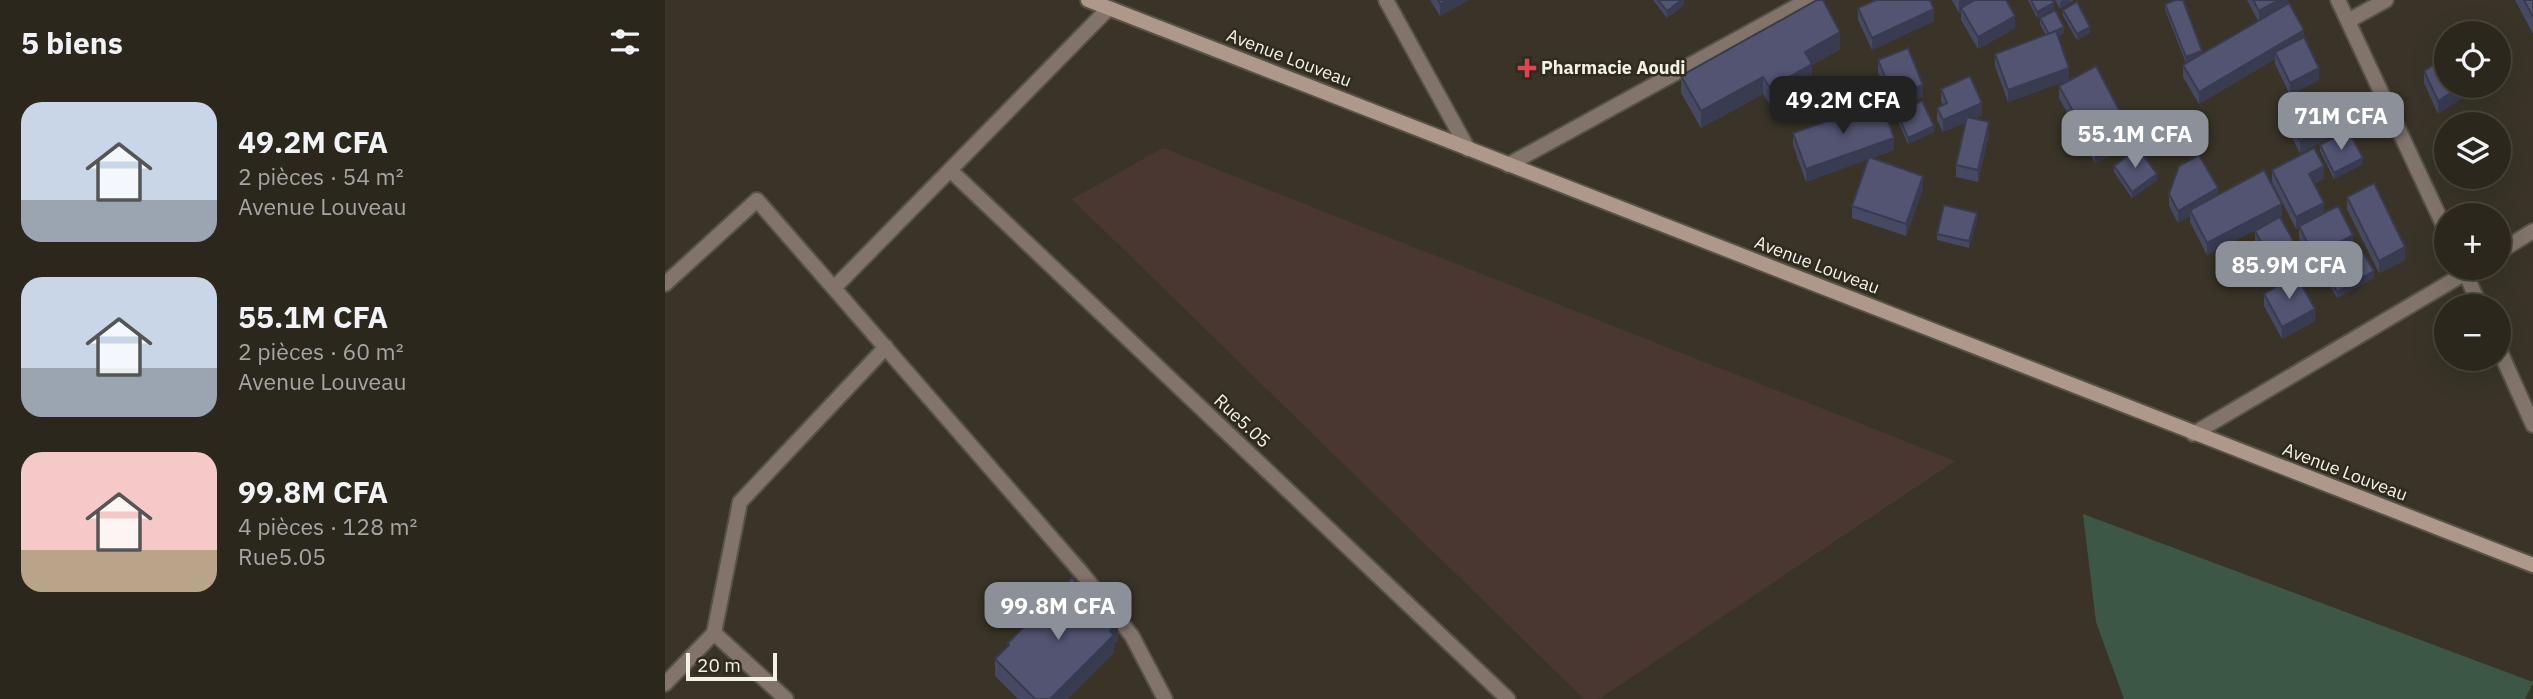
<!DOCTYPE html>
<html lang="fr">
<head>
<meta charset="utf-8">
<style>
  :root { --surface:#2b271d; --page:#37332a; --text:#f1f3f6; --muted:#a6a5a4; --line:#47443b; --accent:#8c9099 }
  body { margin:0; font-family:"IBM Plex Sans",sans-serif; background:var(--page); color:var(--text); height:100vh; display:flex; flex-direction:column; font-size:26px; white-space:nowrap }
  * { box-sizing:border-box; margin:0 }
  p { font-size:23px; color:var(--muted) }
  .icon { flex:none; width:38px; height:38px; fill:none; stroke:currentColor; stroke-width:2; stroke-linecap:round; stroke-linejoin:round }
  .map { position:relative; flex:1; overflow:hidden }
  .details { display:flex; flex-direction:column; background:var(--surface); width:665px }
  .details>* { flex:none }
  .buttons { position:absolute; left:1769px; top:21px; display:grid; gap:14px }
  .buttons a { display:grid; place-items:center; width:77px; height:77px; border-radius:50%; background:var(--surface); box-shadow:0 7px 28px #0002,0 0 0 2px var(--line); font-size:35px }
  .scale { position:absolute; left:21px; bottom:18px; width:91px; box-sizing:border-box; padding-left:7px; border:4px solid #f3f0e7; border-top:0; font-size:19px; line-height:24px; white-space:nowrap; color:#f3f0e7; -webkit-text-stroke:5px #2e2a1d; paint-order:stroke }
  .price { position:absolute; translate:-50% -60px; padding:0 16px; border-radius:14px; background:var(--accent); color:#fff; font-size:23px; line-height:46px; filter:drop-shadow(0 2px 4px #0008) }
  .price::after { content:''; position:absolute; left:50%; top:42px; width:21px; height:16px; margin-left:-10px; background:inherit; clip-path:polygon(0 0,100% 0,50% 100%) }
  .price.active { background:#222; color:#fff }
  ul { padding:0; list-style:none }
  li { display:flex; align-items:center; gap:21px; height:175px; padding:0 21px }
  li span { display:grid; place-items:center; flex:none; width:196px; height:140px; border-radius:21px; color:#555 }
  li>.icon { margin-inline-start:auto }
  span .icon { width:84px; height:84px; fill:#fffc; stroke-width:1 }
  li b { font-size:30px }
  h2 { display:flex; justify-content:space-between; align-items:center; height:84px; padding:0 21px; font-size:30px }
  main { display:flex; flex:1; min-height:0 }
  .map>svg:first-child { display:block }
  .commercial { fill:#4b3731 }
  .green { fill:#3c5746 }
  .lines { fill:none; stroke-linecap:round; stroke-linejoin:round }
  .minor-casing { stroke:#575246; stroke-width:18 }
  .secondary-casing { stroke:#575246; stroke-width:18 }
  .minor { stroke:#82746b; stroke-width:14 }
  .secondary { stroke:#ae9889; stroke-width:14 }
  .wall { fill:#474862 }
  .shaded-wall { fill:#393b50 }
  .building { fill:#525472; stroke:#393b50; stroke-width:2 }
  .health-dot { fill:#e0444e; stroke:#2e2a1d; stroke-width:2.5 }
  .labels { text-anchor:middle; stroke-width:5; stroke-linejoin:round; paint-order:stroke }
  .street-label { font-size:18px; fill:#f3f0e7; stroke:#2e2a1d }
  .poi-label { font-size:18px; font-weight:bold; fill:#f3f0e7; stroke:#2e2a1d; text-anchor:start }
</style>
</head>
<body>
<main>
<section class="details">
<h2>5 biens<svg class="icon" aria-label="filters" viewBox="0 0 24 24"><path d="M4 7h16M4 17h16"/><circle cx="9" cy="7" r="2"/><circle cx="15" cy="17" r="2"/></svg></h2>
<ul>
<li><span style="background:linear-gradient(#c9d6e8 70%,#9aa5b1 0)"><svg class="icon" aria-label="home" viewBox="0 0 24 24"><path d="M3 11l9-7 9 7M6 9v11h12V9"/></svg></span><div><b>49.2M CFA</b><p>2 pièces · 54 m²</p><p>Avenue Louveau</p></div></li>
<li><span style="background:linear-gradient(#c9d6e8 65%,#9aa5b1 0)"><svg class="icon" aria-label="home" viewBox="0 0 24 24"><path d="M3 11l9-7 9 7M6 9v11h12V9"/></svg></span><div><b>55.1M CFA</b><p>2 pièces · 60 m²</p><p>Avenue Louveau</p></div></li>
<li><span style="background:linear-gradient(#f6c9c9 70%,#b9a48a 0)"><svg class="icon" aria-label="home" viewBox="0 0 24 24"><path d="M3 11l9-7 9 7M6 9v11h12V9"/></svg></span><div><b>99.8M CFA</b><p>4 pièces · 128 m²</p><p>Rue5.05</p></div></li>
</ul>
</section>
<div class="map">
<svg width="1868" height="699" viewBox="0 0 1868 699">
  <rect width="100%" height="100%" fill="#393427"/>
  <polygon class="commercial" points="498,148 1290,461 934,699 919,699 407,199"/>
  <polygon class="green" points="1418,514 1868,682 1868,683 1860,699 1459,699 1431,622"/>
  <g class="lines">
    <defs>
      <g id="minor">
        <polyline points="721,0 803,149"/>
        <polyline points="1673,0 1782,233"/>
        <polyline points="1683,21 1721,0"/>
        <polyline points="843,165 1143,0"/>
        <polyline points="285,170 843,699"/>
        <polyline points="1834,252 1868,231"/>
        <polyline points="1798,268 1815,306"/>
        <polyline points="0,284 92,200 416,572 467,636 500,699"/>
        <polyline points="169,288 444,8"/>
        <polyline points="1834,349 1868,425"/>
        <polyline points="1528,434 1809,268"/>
        <polyline points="49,633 121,699"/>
        <polyline points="0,684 49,633 75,502 221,347"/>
      </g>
      <path id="secondary" d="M423,0C905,187 1385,379 1868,565"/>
    </defs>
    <use href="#minor" class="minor-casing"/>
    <use href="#secondary" class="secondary-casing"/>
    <use href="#minor" class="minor"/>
    <use href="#secondary" class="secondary"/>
  </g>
  <g class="wall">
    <polygon points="765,0 804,0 775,16"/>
    <polygon points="988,0 1019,0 1019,5 1002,18"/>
    <polygon points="1287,0 1341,0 1350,28 1313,49 1296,20 1296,12 1294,13"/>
    <polygon points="1363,0 1387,0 1389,9 1372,18"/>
    <polygon points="1390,0 1408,0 1408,1 1395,9"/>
    <polygon points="1582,0 1623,0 1623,3 1639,39 1654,80 1625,95 1610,64 1610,59 1534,104 1518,77 1518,65 1521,63 1500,10 1500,4 1537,53 1593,21"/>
    <polygon points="1850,0 1868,0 1868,34"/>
    <polygon points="1193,8 1269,21 1207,50 1193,20"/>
    <polygon points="1398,10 1425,33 1412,40 1398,16"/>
    <polygon points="1375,18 1399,33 1393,36 1404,80 1343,102 1330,66 1330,54 1381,35 1375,24"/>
    <polygon points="1175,49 1147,65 1147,82 1105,105 1098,94 1036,128 1016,93 1016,76"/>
    <polygon points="1782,57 1773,114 1759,83 1759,71"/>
    <polygon points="1213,60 1258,97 1228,108 1213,72"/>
    <polygon points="1394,86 1466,145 1430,163 1394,98"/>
    <polygon points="1276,89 1317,115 1309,119 1324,134 1313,182 1291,177 1291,165 1301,122 1278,132 1272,120 1272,108 1278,105 1276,101"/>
    <polygon points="1232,112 1269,132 1243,144 1232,119"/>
    <polygon points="1620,112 1673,133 1635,153 1620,125"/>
    <polygon points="1128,133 1229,150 1207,158 1258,188 1241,236 1187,218 1187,206 1203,159 1141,182 1128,145"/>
    <polygon points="1655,145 1698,164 1669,179 1655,151"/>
    <polygon points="1449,166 1492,180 1467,198 1449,172"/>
    <polygon points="1607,170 1659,178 1649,184 1659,213 1688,247 1649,268 1634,238 1634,228 1631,229 1607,182"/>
    <polygon points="1504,194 1553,195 1617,216 1542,255 1525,222 1525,216 1513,223 1504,206"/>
    <polygon points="1682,197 1740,260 1714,273 1682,209"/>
    <polygon points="1312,219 1304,248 1272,240 1272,234"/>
    <polygon points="1590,231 1639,272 1632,276 1650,321 1617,339 1599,306 1599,294 1613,286 1590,243"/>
    <polygon points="1660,271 1709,278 1672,298 1660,277"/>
    <polygon points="453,640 449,644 449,652 402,699 353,699 330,676 330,659 343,647 343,643"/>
  </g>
  <g class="shaded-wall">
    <polygon points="782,0 804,0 775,16 775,4"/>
    <polygon points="1017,0 1019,0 1019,5 1002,18 1002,11"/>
    <polygon points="1296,0 1318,0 1296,8 1296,12 1294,13 1294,1"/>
    <polygon points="1399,0 1408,1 1395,9 1395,2"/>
    <polygon points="1614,0 1623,0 1623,8 1594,23 1594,11"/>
    <polygon points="1389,3 1389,9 1372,18 1372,12"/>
    <polygon points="1269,9 1269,21 1207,50 1207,38"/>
    <polygon points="1350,16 1350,28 1313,49 1313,37"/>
    <polygon points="1399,27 1399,33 1384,41 1384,35"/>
    <polygon points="1425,27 1425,33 1412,40 1412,34"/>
    <polygon points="1639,30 1639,42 1610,52 1610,59 1534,104 1534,92"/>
    <polygon points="1175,32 1175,49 1147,65 1147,82 1105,105 1105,88 1140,52"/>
    <polygon points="1537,51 1537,57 1521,63 1521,57"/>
    <polygon points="1404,68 1404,80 1343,102 1343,90"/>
    <polygon points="1654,68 1654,80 1625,95 1625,83"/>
    <polygon points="1098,77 1098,94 1036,128 1036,111"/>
    <polygon points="1258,85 1258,97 1228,108 1228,96"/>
    <polygon points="1797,86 1817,86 1773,114 1773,101"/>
    <polygon points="1317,103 1317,115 1278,132 1278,120"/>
    <polygon points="1673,121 1673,133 1635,153 1635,141"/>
    <polygon points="1324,122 1324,134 1313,182 1313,170"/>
    <polygon points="1269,126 1269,132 1243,144 1243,138"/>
    <polygon points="1466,133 1466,145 1430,163 1430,151"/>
    <polygon points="1229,138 1229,150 1141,182 1141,169"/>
    <polygon points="1698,158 1698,164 1669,179 1669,173"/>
    <polygon points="1659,166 1659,178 1644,186 1644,174"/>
    <polygon points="1492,174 1492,180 1467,198 1467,192"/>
    <polygon points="1258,176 1258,188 1241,236 1241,224"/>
    <polygon points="1553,188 1553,200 1525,210 1525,216 1513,223 1513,211"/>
    <polygon points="1659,203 1659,215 1631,229 1631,217"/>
    <polygon points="1617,204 1617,216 1542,255 1542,243"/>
    <polygon points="1312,213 1312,219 1304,248 1304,241"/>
    <polygon points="1688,235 1688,247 1649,268 1649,256"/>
    <polygon points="1740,247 1740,260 1714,273 1714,261"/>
    <polygon points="1639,260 1639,272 1614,286 1614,274"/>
    <polygon points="1709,271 1709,278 1672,298 1672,292"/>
    <polygon points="1650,309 1650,321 1617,339 1617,327"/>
    <polygon points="453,623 453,640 449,644 449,652 402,699 385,699"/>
  </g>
  <g class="building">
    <polygon points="773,0 782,0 775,4"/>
    <polygon points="993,0 1017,0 1002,11"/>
    <polygon points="1152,0 1158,0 1175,32 1140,52 1147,64 1105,88 1098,77 1036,111 1016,76"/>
    <polygon points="1211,0 1265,0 1269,9 1207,38 1193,8"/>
    <polygon points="1310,0 1341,0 1350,16 1313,37 1296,8"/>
    <polygon points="1366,0 1387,0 1389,3 1372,12"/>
    <polygon points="1511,0 1518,0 1537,51 1521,57 1500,4"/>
    <polygon points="1588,0 1614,0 1594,11"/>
    <polygon points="1859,0 1868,0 1868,17"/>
    <polygon points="1412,2 1425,27 1412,34 1398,10"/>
    <polygon points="1624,3 1639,30 1534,92 1518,65"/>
    <polygon points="1390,10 1399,27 1384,34 1375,18"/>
    <polygon points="1391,31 1404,68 1343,90 1330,54"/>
    <polygon points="1639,37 1654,68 1625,83 1610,52"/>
    <polygon points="1243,48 1258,85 1228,96 1213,60"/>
    <polygon points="1782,57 1782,86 1797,86 1773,101 1759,71"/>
    <polygon points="1431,66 1466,133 1430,151 1394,86"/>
    <polygon points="1305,76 1317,103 1278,120 1272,108 1282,103 1276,89"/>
    <polygon points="1658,92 1673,121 1635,141 1620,112"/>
    <polygon points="1257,101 1269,126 1243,138 1232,112"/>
    <polygon points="1216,102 1229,138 1141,169 1128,133"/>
    <polygon points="1302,117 1324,122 1313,170 1291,165"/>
    <polygon points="1683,130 1698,158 1669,173 1655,145"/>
    <polygon points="1473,148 1492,174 1467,192 1449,166"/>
    <polygon points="1649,148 1659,166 1644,174 1659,203 1631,217 1607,170"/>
    <polygon points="1534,155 1553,188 1513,211 1504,194 1514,166"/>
    <polygon points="1204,157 1258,176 1241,224 1187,206"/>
    <polygon points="1599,170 1617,204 1542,243 1525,210"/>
    <polygon points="1709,183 1740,247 1714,261 1682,197"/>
    <polygon points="1279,205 1312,213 1304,241 1272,234"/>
    <polygon points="1673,206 1688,235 1649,256 1634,226"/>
    <polygon points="1615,217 1639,260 1614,274 1590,231"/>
    <polygon points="1697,251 1709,271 1672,292 1660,271"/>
    <polygon points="1631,275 1650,309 1617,327 1599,294"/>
    <polygon points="407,578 453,623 445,631 449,635 385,699 370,699 330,659 344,645 343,643"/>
  </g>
  <path class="health-dot" d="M858.5 57.5h7v7h7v7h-7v7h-7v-7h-7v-7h7z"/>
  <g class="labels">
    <g class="street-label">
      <text transform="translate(624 58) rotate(21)" y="6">Avenue Louveau</text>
      <text transform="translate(1152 265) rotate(21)" y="6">Avenue Louveau</text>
      <text transform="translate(577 421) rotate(43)" y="6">Rue5.05</text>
      <text transform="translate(1680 472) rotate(21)" y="6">Avenue Louveau</text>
    </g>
    <g class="poi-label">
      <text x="876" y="74">Pharmacie Aoudi</text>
    </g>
  </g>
</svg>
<div class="buttons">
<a><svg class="icon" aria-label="locate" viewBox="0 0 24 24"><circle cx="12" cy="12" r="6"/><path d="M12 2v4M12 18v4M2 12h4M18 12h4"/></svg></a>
<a><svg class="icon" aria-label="layers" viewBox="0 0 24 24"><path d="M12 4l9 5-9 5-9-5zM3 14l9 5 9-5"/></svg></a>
<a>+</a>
<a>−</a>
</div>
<div class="scale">20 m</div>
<b class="price active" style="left:1178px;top:136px">49.2M CFA</b>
<b class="price" style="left:1676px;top:152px">71M CFA</b>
<b class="price" style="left:1470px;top:170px">55.1M CFA</b>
<b class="price" style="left:1624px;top:301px">85.9M CFA</b>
<b class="price" style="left:393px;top:642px">99.8M CFA</b>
</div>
</main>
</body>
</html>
